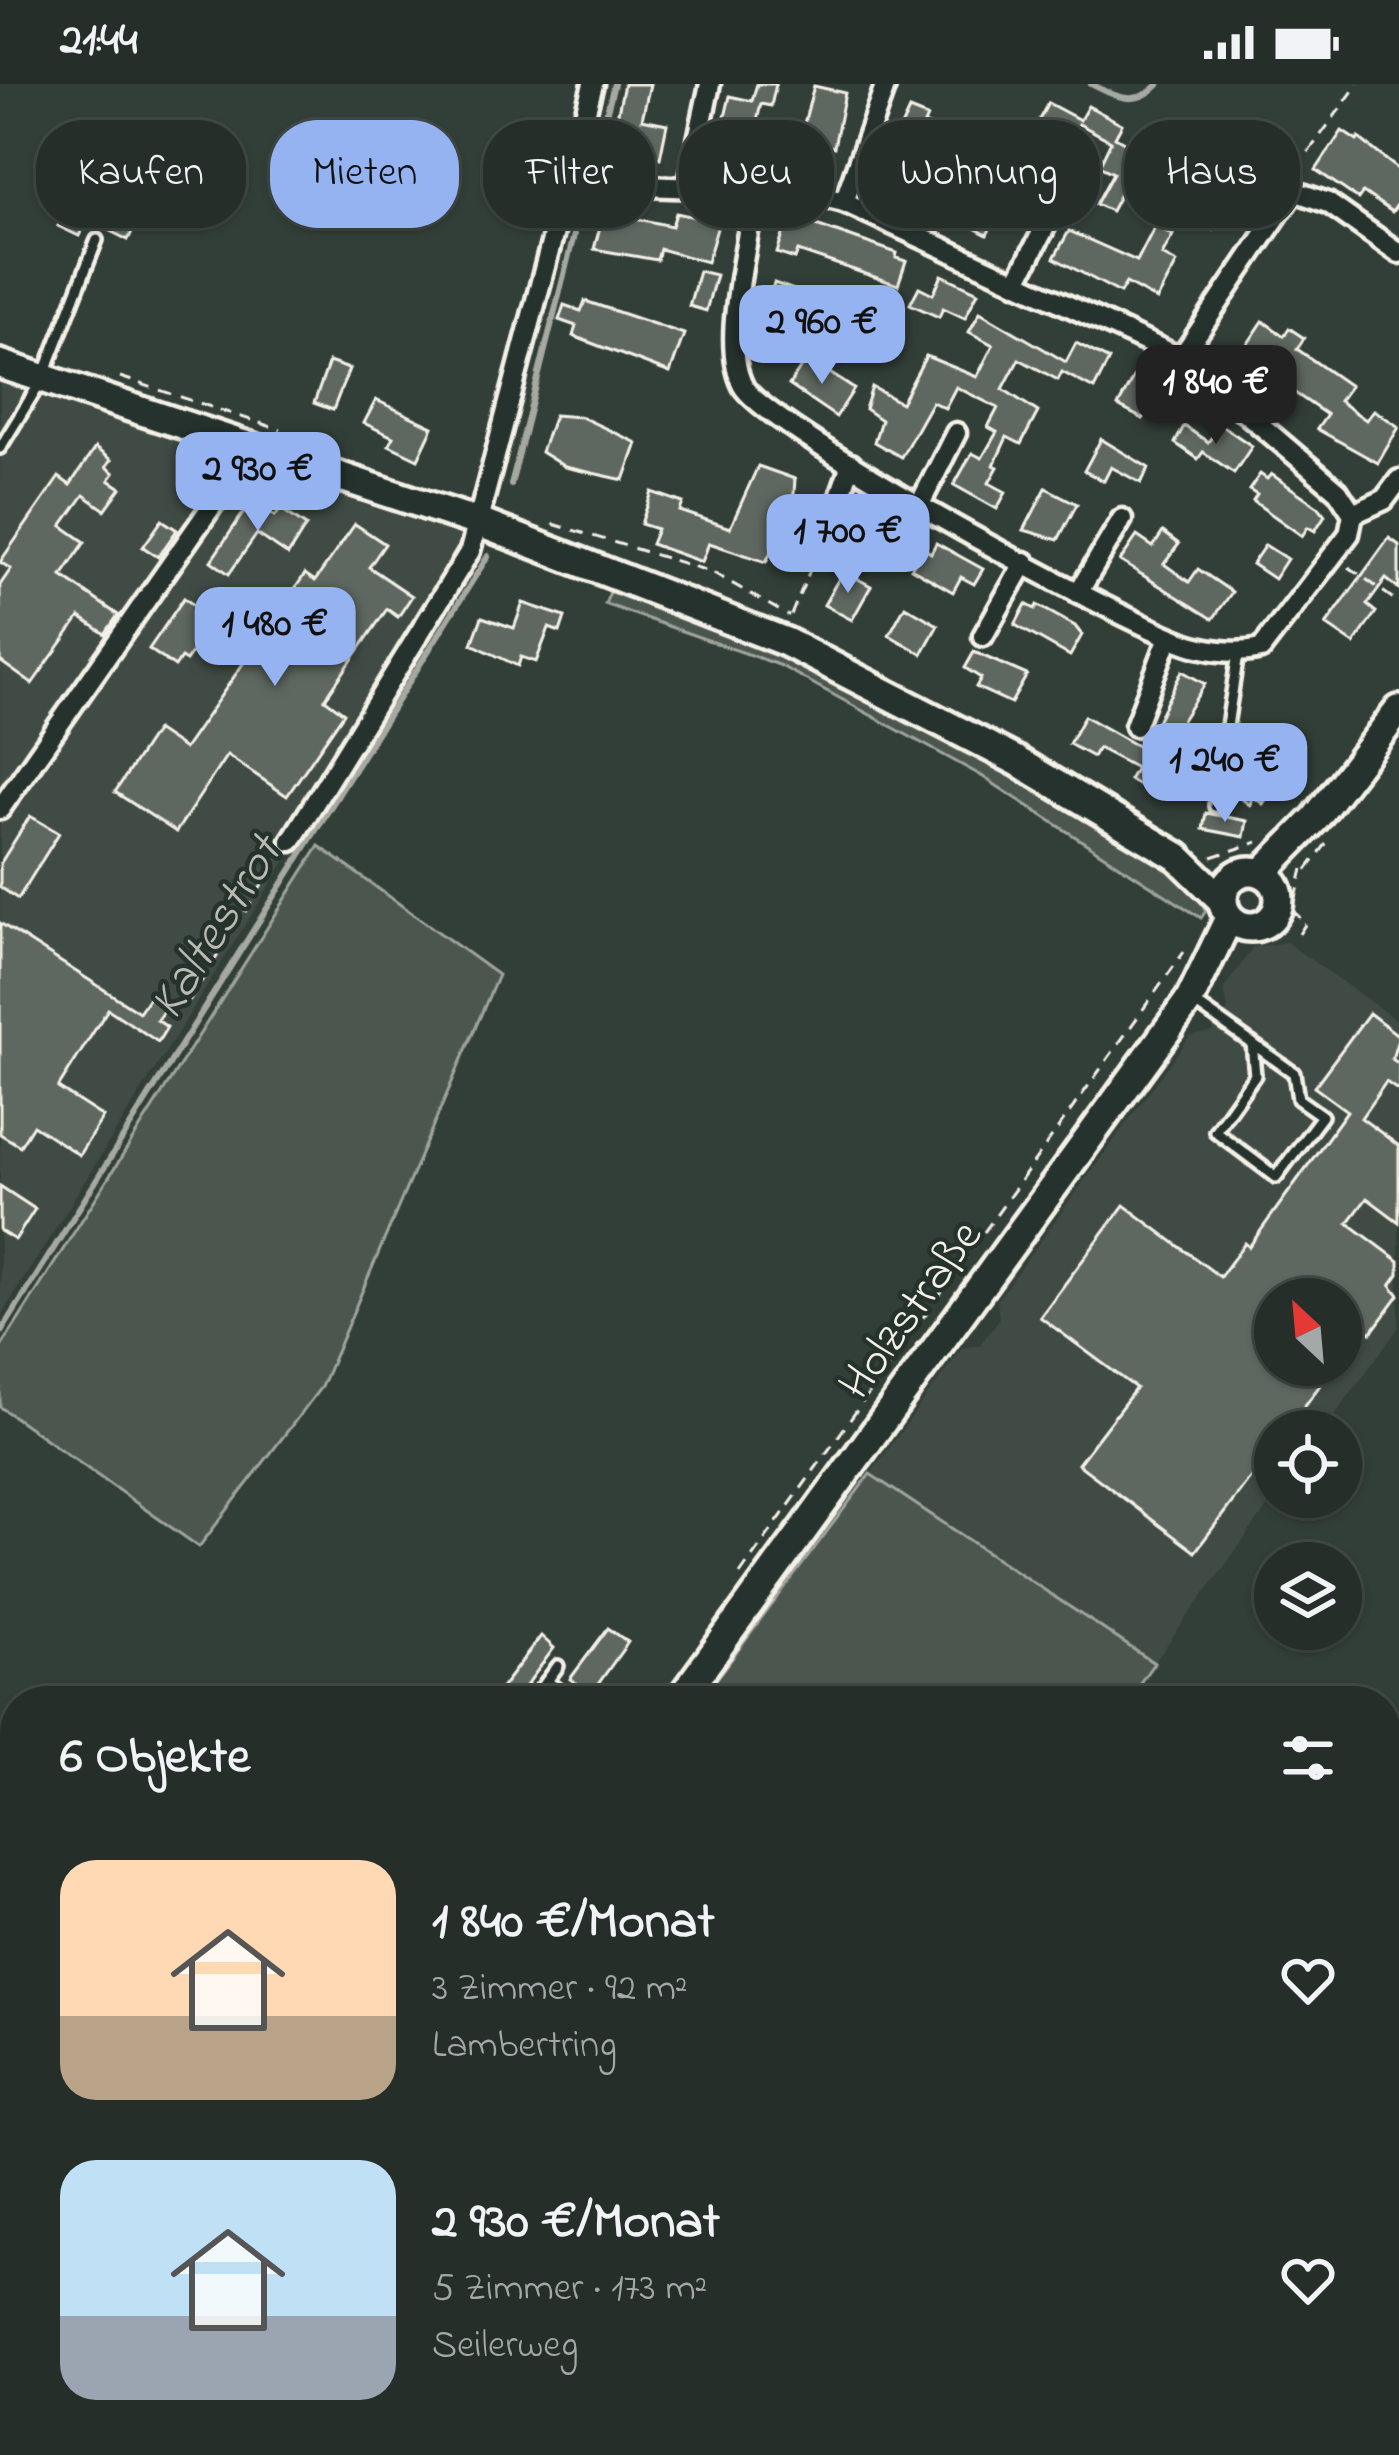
<!DOCTYPE html>
<html lang="de">
<head>
<meta charset="utf-8">
<style>
  :root { --surface:#262e2a; --page:#2e3632; --text:#f1f3f6; --muted:#a4a8a8; --line:#424a47; --accent:#95b2f1 }
  body { margin:0; font-family:"Indie Flower",sans-serif; background:var(--page); color:var(--text); height:100vh; display:flex; flex-direction:column; font-size:45px; white-space:nowrap }
  * { box-sizing:border-box; margin:0 }
  p { font-size:39px; color:var(--muted) }
  .icon { flex:none; width:66px; height:66px; fill:none; stroke:currentColor; stroke-width:2; stroke-linecap:round; stroke-linejoin:round }
  .map { position:relative; flex:1; overflow:hidden }
  .drawer { position:absolute; left:0px; top:1602px; width:1401px; height:771px; display:flex; flex-direction:column; background:var(--surface); border-radius:48px 48px 0 0; box-shadow:0 3px 9px #0004,0 0 0 3px var(--line) }
  .drawer>* { flex:none }
  .guide { position:absolute; left:36px; top:36px; width:1329px; height:108px; display:flex; gap:24px }
  .needle { width:78px; rotate:334deg }
  .buttons { position:absolute; left:1254px; top:1194px; display:grid; gap:24px }
  .buttons a { display:grid; place-items:center; width:108px; height:108px; border-radius:50%; background:var(--surface); box-shadow:0 3px 9px #0004,0 0 0 3px var(--line); font-size:60px }
  .price { position:absolute; translate:-50% -102px; padding:0 27px; border-radius:24px; background:var(--accent); color:#111; font-size:39px; line-height:78px; filter:drop-shadow(0 3px 6px #0008) }
  .price::after { content:''; position:absolute; left:50%; top:72px; width:36px; height:27px; margin-left:-18px; background:inherit; clip-path:polygon(0 0,100% 0,50% 100%) }
  .price.selected { background:#222; color:#fff }
  ul { padding:0; list-style:none }
  li { display:flex; align-items:center; gap:36px; height:300px; padding:0 60px }
  li span { display:grid; place-items:center; flex:none; width:336px; height:240px; border-radius:36px; color:#555 }
  li>.icon { margin-inline-start:auto }
  span .icon { width:144px; height:144px; fill:#fffc; stroke-width:1 }
  li b { font-size:51px }
  h2 { display:flex; justify-content:space-between; align-items:center; height:144px; padding:0 60px; font-size:51px }
  .pill { padding:0 42px; border-radius:48px; background:var(--surface); box-shadow:0 3px 9px #0004,0 0 0 3px var(--line); font-size:42px; line-height:108px }
  .pill.selected { background:var(--accent); color:#111 }
  .status { display:flex; justify-content:space-between; align-items:center; height:84px; padding:0 60px; background:var(--surface); direction:ltr }
  .status svg { height:33px; fill:currentColor }
  .map>svg:first-child { display:block }
  .built { fill:#404b44; fill-rule:evenodd }
  .green { fill:#4c564f; stroke:#a0a49c; stroke-width:3 }
  .lines { fill:none; stroke-linecap:round; stroke-linejoin:round }
  .stream { stroke:#a6a9a1; stroke-width:6 }
  .building { fill:#5f6861; stroke:#f4f1e8; stroke-width:3 }
  .lane-casing { stroke:#f4f1e8; stroke-width:18 }
  .street-casing { stroke:#f4f1e8; stroke-width:27 }
  .secondary-casing { stroke:#f4f1e8; stroke-width:36 }
  .path { stroke:#f4f1e8; stroke-width:3; stroke-dasharray:12 9; stroke-linecap:butt }
  .lane { stroke:#26332d; stroke-width:9 }
  .street { stroke:#26332d; stroke-width:18 }
  .secondary { stroke:#26332d; stroke-width:27 }
  .labels { text-anchor:middle; stroke-width:9; stroke-linejoin:round; paint-order:stroke }
  .street-label { font-size:48px; fill:#f4f1e8; stroke:#26332d }
  .water-label { font-size:51px; font-style:italic; fill:#babbb3; stroke:#26332d }
</style>
</head>
<body>
<div class="status"><b>21:44</b><svg viewBox="0 0 49 12"><path d="M0 12V9h3v3zM5 12V6h3v6zM10 12V3h3v9zM15 12V0h3v12zM26 1h20v11H26zM47 4h2v5h-2z"/></svg></div>
<div class="map">
<svg width="1399" height="2371" viewBox="0 0 1399 2371">
  <rect width="100%" height="100%" fill="#323e38"/>
  <filter id="ink" filterUnits="userSpaceOnUse"><feTurbulence type="fractalNoise" baseFrequency=".00833" numOctaves="2"/><feDisplacementMap in="SourceGraphic" scale="24" xChannelSelector="R" yChannelSelector="G"/><feConvolveMatrix kernelMatrix="1 2 1 2 8 2 1 2 1" color-interpolation-filters="sRGB"/></filter>
  <g filter="url(#ink)">
    <g class="built">
      <polygon points="0,293 486,456 0,1233"/>
      <path d="M1286,858L1399,938V1243L1323,1347H1275V1413L1154,1579L870,1390L962,1264L980,1261L999,1235L997,1216L1190,952L1211,949L1221,937L1228,925L1224,905L1253,863ZM1275,1215H1341V1281H1275Z"/>
    </g>
    <g class="green">
      <polygon points="613,501 786,567 989,675 1190,797 1206,827 1201,834 980,691 779,581 605,520"/>
      <polygon points="319,762 498,891 321,1303 199,1463 0,1323 0,1265"/>
      <polygon points="870,1390 1154,1579 1127,1617 700,1617"/>
      <polygon points="146,2358 610,2358 601,2371 136,2371"/>
    </g>
    <g class="lines">
      <g class="stream">
        <path d="M1091,0C1117,13 1136,24 1159,0"/>
        <polyline points="603,42 614,0"/>
        <polyline points="511,401 574,151"/>
        <polyline points="0,1250 488,472"/>
      </g>
    </g>
    <g class="building">
      <polygon points="624,0 650,0 642,35 667,40 660,74 629,67 634,46 615,42"/>
      <polygon points="757,0 776,0 771,22 761,20 752,58 721,50 730,12 752,17"/>
      <polygon points="814,2 845,9 834,63 815,59 811,76 795,73"/>
      <polygon points="1048,19 1080,36 1088,22 1122,40 1115,53 1142,68 1111,127 1096,120 1113,89 1099,82 1111,57 1079,40 1066,65 1034,45"/>
      <polygon points="909,26 927,33 924,40 951,51 945,67 973,81 965,99 938,85 927,84 922,95 884,80"/>
      <polygon points="1342,47 1357,57 1359,54 1399,86 1399,118 1392,128 1363,108 1358,115 1316,86"/>
      <polygon points="1197,68 1211,76 1200,96 1231,113 1213,146 1177,127 1194,94 1186,90"/>
      <polygon points="76,103 98,114 100,108 118,116 124,104 139,112 133,124 142,128 128,156 87,135 79,152 58,142"/>
      <polygon points="975,103 1004,118 987,151 958,135"/>
      <polygon points="604,128 672,142 676,129 719,138 707,178 660,165 657,176 594,165"/>
      <polygon points="796,134 897,169 896,174 906,177 898,201 798,167 795,175 777,169 787,139"/>
      <polygon points="1155,142 1173,151 1162,171 1177,179 1157,216 1126,199 1120,209 1054,174 1069,147 1137,177"/>
      <polygon points="699,187 716,191 706,227 689,222"/>
      <polygon points="942,191 978,208 965,234 943,224 939,233 910,220 919,203 933,210"/>
      <polygon points="774,199 800,208 798,215 809,219 802,239 765,226"/>
      <polygon points="585,217 684,250 670,289 573,252 576,242 559,236 564,221 581,227"/>
      <polygon points="980,228 1066,278 1076,259 1109,276 1094,305 1062,288 1058,296 1019,275 1003,305 1038,328 1021,360 1007,353 994,381 998,383 989,399 1006,408 997,425 954,401 972,369 982,374 997,348 988,343 998,324 956,303 945,324 932,318 901,373 874,358 881,336 865,325 872,303 901,319 926,272 977,293 993,261 969,248"/>
      <polygon points="1263,237 1284,252 1289,244 1304,254 1297,265 1350,302 1339,317 1366,336 1374,326 1399,343 1378,379 1317,345 1327,331 1283,301 1290,292 1247,261"/>
      <polygon points="807,274 854,305 836,333 789,301"/>
      <polygon points="329,278 349,285 333,326 314,319"/>
      <polygon points="1134,292 1164,308 1143,335 1118,322"/>
      <polygon points="376,316 433,343 418,375 389,361 393,353 364,339"/>
      <polygon points="554,331 581,333 637,359 624,396 565,383 541,368"/>
      <polygon points="1221,341 1252,362 1234,389 1203,368 1198,375 1175,359 1184,342 1208,358"/>
      <polygon points="1101,355 1149,384 1141,399 1111,383 1104,397 1084,387"/>
      <polygon points="95,364 111,376 106,383 114,389 109,396 121,404 105,426 84,411 62,442 85,458 62,492 118,531 105,550 80,533 32,600 0,577 0,501 11,485 0,478 59,393 70,401"/>
      <polygon points="758,382 795,395 793,423 766,478 709,459 702,478 651,460 657,445 641,440 652,408 683,419 680,427 730,444"/>
      <polygon points="1260,390 1267,395 1271,390 1319,423 1325,431 1315,447 1308,443 1302,452 1253,417 1257,411 1249,406"/>
      <polygon points="1046,404 1077,420 1058,456 1024,446"/>
      <polygon points="252,416 275,432 281,425 306,442 288,471 257,450 229,490 211,477"/>
      <polygon points="852,419 931,469 936,459 983,485 974,500 961,493 953,508 911,484 915,478 882,461 878,468 844,449"/>
      <polygon points="162,436 177,446 158,473 143,463"/>
      <polygon points="355,440 385,460 369,483 412,512 398,533 387,525 325,615 344,629 287,712 227,671 176,748 115,708 156,646 184,665 305,490 315,497"/>
      <polygon points="1163,448 1179,460 1164,480 1189,498 1198,485 1232,508 1213,535 1120,477 1137,452 1153,463"/>
      <polygon points="1389,454 1399,461 1399,505 1386,495 1367,521 1376,528 1354,560 1326,541"/>
      <polygon points="1265,461 1287,475 1274,495 1252,480"/>
      <polygon points="843,487 871,502 852,536 824,521"/>
      <polygon points="184,514 215,537 186,577 181,574 175,583 149,565"/>
      <polygon points="523,519 565,533 560,548 549,544 536,578 521,573 518,582 472,560 482,533 514,544"/>
      <polygon points="1026,520 1035,525 1037,521 1075,542 1082,551 1070,572 1015,541"/>
      <polygon points="905,522 938,541 922,570 889,551"/>
      <polygon points="974,568 1027,591 1011,619 976,603 981,594 965,584"/>
      <polygon points="1182,587 1205,600 1175,647 1157,637"/>
      <polygon points="1084,632 1176,684 1160,713 1129,696 1136,684 1098,664 1093,673 1069,660"/>
      <polygon points="1246,661 1285,688 1263,720 1252,712 1250,721 1230,707 1234,700 1228,696 1230,686"/>
      <polygon points="1206,729 1247,737 1244,753 1203,745"/>
      <polygon points="30,732 59,749 18,815 0,803 0,780"/>
      <polygon points="0,839 139,928 152,909 168,920 157,936 167,943 158,958 108,925 58,1004 103,1033 79,1071 33,1041 20,1062 0,1050"/>
      <polygon points="1369,929 1399,952 1392,975 1399,980 1399,1007 1386,998 1361,1034 1399,1062 1399,1138 1367,1114 1348,1139 1399,1177 1399,1190 1391,1201 1399,1211 1371,1249 1341,1226 1341,1215 1275,1215 1275,1281 1335,1281 1286,1347 1275,1347 1275,1361 1195,1468 1078,1380 1136,1304 1040,1233 1124,1121 1220,1193 1245,1159 1249,1163 1347,1027 1314,1003"/>
      <polygon points="0,1102 35,1125 15,1156 0,1147"/>
      <polygon points="608,1544 628,1558 591,1610 570,1595"/>
      <polygon points="541,1552 554,1564 515,1617 505,1617 496,1611"/>
    </g>
    <g class="lines">
      <defs>
        <g id="lane">
          <polyline points="0,364 43,294 97,156"/>
          <polyline points="1215,722 1238,569"/>
          <polyline points="1195,919 1294,989 1298,1015 1322,1032 1276,1093 1215,1047 1255,991 1252,959"/>
          <polyline points="547,1597 558,1582"/>
          <polyline points="532,1617 547,1597 573,1617"/>
        </g>
        <g id="street">
          <path d="M574,85C598,91 623,100 647,102C714,106 780,100 844,118L1181,274L1338,407L1353,430L1349,450L1261,565C1240,570 1219,568 1198,563C1139,549 765,344 743,302C719,255 751,158 754,104"/>
          <polyline points="688,102 710,0"/>
          <polyline points="844,118 886,0"/>
          <polyline points="1016,199 1074,87"/>
          <polyline points="1181,274 1294,107 1328,119 1399,169"/>
          <polyline points="920,420 956,349"/>
          <polyline points="1353,430 1384,416 1399,396"/>
          <polyline points="822,465 851,380"/>
          <polyline points="1078,509 1122,435"/>
          <polyline points="983,552 1025,478"/>
          <polyline points="1135,642 1169,553"/>
          <polyline points="0,725 253,363"/>
          <polyline points="291,757 470,467 593,0"/>
        </g>
        <g id="secondary">
          <polyline points="0,280 480,439 786,558 1017,677 1178,773 1222,816"/>
          <circle cx="1251" cy="815" r="28"/>
          <polyline points="1262,789 1315,735 1399,626"/>
          <polyline points="679,1617 1190,915 1229,834"/>
          <polyline points="127,2371 136,2358"/>
        </g>
      </defs>
      <use href="#lane" class="lane-casing"/>
      <use href="#street" class="street-casing"/>
      <use href="#secondary" class="secondary-casing"/>
      <g class="path">
        <polyline points="1296,85 1358,0"/>
        <polyline points="120,293 281,346"/>
        <polyline points="553,440 712,488 789,532"/>
        <polyline points="1349,483 1399,519"/>
        <polyline points="791,531 813,479"/>
        <polyline points="1212,773 1258,758"/>
        <polyline points="1307,786 1326,760"/>
        <polyline points="1299,850 1306,839 1293,827 1303,785"/>
        <polyline points="189,917 281,771"/>
        <polyline points="740,1490 1184,868"/>
        <polyline points="1386,1853 1399,1836"/>
        <polyline points="0,1896 15,1907"/>
        <polyline points="1007,2371 1016,2358"/>
      </g>
      <use href="#lane" class="lane"/>
      <use href="#street" class="street"/>
      <use href="#secondary" class="secondary"/>
    </g>
  </g>
  <g class="labels">
    <g class="street-label">
      <text transform="translate(908 1224) rotate(-54)" y="17">Holzstraße</text>
    </g>
    <g class="water-label">
      <text transform="translate(213 842) rotate(-58)" y="18">Kaltestrot</text>
    </g>
  </g>
</svg>
<div class="buttons">
<a><svg class="needle" viewBox="-14 -14 28 28"><path d="M0-13l5 13h-10z" fill="#e53935"/><path d="M0 13l5-13h-10z" fill="#a4a8a8"/></svg></a>
<a><svg class="icon" aria-label="locate" viewBox="0 0 24 24"><circle cx="12" cy="12" r="6"/><path d="M12 2v4M12 18v4M2 12h4M18 12h4"/></svg></a>
<a><svg class="icon" aria-label="layers" viewBox="0 0 24 24"><path d="M12 4l9 5-9 5-9-5zM3 14l9 5 9-5"/></svg></a>
</div>
<b class="price" style="left:822px;top:303px">2 960 €</b>
<b class="price selected" style="left:1216px;top:363px">1 840 €</b>
<b class="price" style="left:258px;top:450px">2 930 €</b>
<b class="price" style="left:848px;top:512px">1 700 €</b>
<b class="price" style="left:275px;top:605px">1 480 €</b>
<b class="price" style="left:1225px;top:741px">1 240 €</b>
<div class="guide">
<a class="pill">Kaufen</a>
<a class="pill selected">Mieten</a>
<a class="pill">Filter</a>
<a class="pill">Neu</a>
<a class="pill">Wohnung</a>
<a class="pill">Haus</a>
</div>
<section class="drawer">
<h2>6 Objekte<svg class="icon" aria-label="filters" viewBox="0 0 24 24"><path d="M4 7h16M4 17h16"/><circle cx="9" cy="7" r="2"/><circle cx="15" cy="17" r="2"/></svg></h2>
<ul>
<li><span style="background:linear-gradient(#ffd9b3 65%,#b9a48a 0)"><svg class="icon" aria-label="home" viewBox="0 0 24 24"><path d="M3 11l9-7 9 7M6 9v11h12V9"/></svg></span><div><b>1 840 €/Monat</b><p>3 Zimmer · 92 m²</p><p>Lambertring</p></div><svg class="icon" aria-label="heart" viewBox="0 0 24 24"><path d="M12 20l-8-8c-3-5 5-10 8-4 3-6 11-1 8 4z"/></svg></li>
<li><span style="background:linear-gradient(#bfe0f5 65%,#9aa5b1 0)"><svg class="icon" aria-label="home" viewBox="0 0 24 24"><path d="M3 11l9-7 9 7M6 9v11h12V9"/></svg></span><div><b>2 930 €/Monat</b><p>5 Zimmer · 173 m²</p><p>Seilerweg</p></div><svg class="icon" aria-label="heart" viewBox="0 0 24 24"><path d="M12 20l-8-8c-3-5 5-10 8-4 3-6 11-1 8 4z"/></svg></li>
</ul>
</section>
</div>
</body>
</html>
